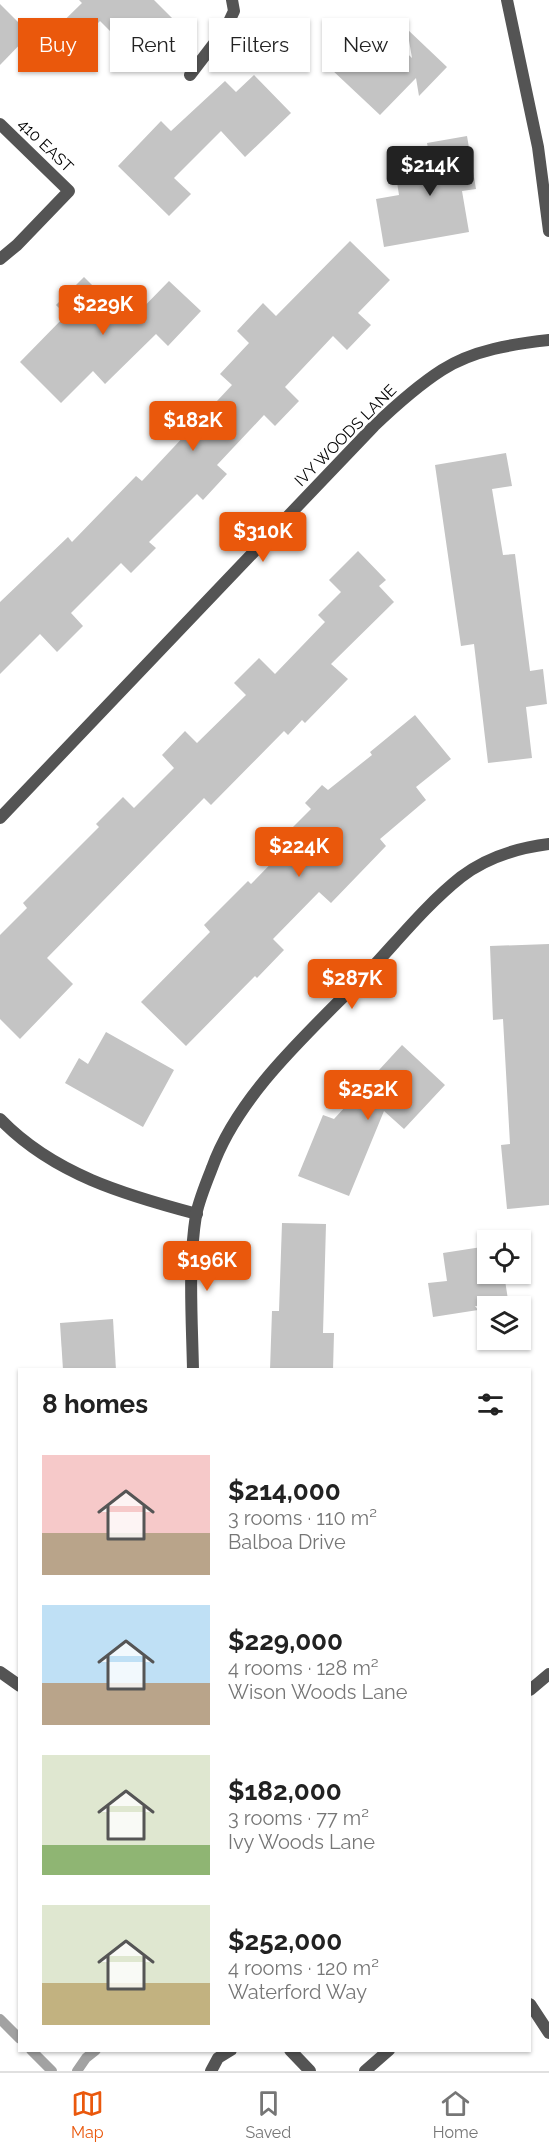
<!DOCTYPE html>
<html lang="en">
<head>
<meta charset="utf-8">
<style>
  :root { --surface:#fff; --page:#f2f2f2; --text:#222; --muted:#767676; --line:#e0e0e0; --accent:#ea580c }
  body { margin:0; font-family:Raleway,sans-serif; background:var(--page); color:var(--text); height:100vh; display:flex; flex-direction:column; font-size:22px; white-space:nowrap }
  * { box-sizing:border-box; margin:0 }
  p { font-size:20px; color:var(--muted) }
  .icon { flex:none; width:33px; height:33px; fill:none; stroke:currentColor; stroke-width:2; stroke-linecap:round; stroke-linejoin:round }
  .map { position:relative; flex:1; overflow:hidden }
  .sheet { position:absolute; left:18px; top:1368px; width:513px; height:684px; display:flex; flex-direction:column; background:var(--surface); border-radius:0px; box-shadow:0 2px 4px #0004 }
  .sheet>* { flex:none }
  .top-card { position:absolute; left:18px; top:18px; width:513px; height:54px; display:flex; gap:12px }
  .tools { position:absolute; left:477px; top:1230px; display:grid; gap:12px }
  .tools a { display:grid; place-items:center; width:54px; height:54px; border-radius:0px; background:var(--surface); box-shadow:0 2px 4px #0004; font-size:30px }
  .price { position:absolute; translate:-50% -51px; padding:0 14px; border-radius:6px; background:var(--accent); color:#fff; font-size:20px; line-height:39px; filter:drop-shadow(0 2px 3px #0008) }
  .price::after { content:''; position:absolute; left:50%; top:36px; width:18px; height:14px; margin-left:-9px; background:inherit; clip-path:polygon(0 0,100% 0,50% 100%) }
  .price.current { background:#222; color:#fff }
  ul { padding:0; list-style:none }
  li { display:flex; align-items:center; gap:18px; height:150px; padding:0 24px }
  li span { display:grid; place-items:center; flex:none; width:168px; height:120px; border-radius:0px; color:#555 }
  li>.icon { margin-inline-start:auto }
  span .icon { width:72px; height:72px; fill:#fffc; stroke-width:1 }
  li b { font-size:26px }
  h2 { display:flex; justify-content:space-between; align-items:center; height:72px; padding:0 24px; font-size:26px }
  .tag { padding:0 21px; border-radius:0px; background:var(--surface); box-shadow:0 2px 4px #0004; font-size:21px; line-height:54px }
  .tag.current { background:var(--accent); color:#fff }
  .dock { display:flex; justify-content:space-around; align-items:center; height:84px; border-top:2px solid var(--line); background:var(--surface); font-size:16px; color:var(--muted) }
  .dock a { display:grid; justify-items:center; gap:3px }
  .dock .current { color:var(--accent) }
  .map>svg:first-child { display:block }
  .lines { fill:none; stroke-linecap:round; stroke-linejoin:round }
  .stream { stroke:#a2a2a2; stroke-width:10 }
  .building { fill:#c4c4c4 }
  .service { stroke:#545454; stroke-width:12 }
  .minor { stroke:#545454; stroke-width:12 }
  .labels { text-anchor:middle; stroke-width:5; stroke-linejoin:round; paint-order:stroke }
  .street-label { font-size:16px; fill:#000; stroke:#fff }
</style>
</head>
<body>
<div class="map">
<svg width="549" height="2071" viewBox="0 0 549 2071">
  <rect width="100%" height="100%" fill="#fff"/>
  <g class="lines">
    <g class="stream">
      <polyline points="0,2019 20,2039"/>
      <polyline points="31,2050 52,2071"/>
      <polyline points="77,2071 86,2058 96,2050"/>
    </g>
  </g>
  <g class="building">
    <polygon points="79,0 154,0 172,18 135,56 100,21 55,66 37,47 82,3"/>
    <polygon points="0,4 30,34 0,65"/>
    <polygon points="374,22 412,58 407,29 447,67 419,96 416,78 380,115 331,69"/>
    <polygon points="254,75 291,113 245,157 221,131 174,178 191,194 169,216 118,166 161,121 171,131 225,81 236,92"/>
    <polygon points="467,136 476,189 462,191 469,232 384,247 376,199 399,195 396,176 432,169 427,143"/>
    <polygon points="350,241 390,280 358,313 371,325 347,350 333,336 285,387 299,401 275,426 264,415 217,465 227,474 203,500 197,494 149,542 156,548 131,573 121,563 71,613 83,626 57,652 40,634 0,674 0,602 68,537 72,542 136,476 142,481 232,385 220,374 249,343 237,331 263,303 276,316"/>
    <polygon points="84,277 129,322 169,281 201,311 168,346 156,334 105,384 93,371 61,403 20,362 66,315 56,305"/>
    <polygon points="506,453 512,486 492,489 503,555 515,554 530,671 543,669 547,704 526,707 532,758 488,763 474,644 461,646 435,465"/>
    <polygon points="358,551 386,580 379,586 394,602 331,664 348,679 305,723 302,720 288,735 284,731 211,805 204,798 47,958 73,984 20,1039 0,1019 0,935 27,908 23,903 99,827 96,824 123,797 134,808 174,768 162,755 185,731 197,743 246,695 234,683 259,658 275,674 325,622 318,615 341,592 329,580"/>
    <polygon points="415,715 451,759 416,787 426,800 380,839 386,846 331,903 319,892 273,939 284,950 257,978 255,976 186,1046 141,1002 210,932 204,925 248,881 251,884 292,842 285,835 311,809 305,803 322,785 328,790 372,755 370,752"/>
    <polygon points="549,944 549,1205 507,1209 501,1145 510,1144 503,1019 493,1020 490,946"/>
    <polygon points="106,1032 174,1070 143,1127 65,1083 79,1058 88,1064"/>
    <polygon points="402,1045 445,1085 404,1129 384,1111 349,1196 298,1176 323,1115 334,1119"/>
    <polygon points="282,1223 326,1224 323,1333 334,1333 333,1370 270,1370 272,1311 279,1311"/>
    <polygon points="488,1246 488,1274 504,1274 509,1306 475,1306 478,1310 433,1317 428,1283 447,1281 443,1253"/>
    <polygon points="113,1319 116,1370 63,1370 60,1323"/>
  </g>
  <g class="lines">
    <g class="service">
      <polyline points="530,1690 549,1674"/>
      <polyline points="290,2050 310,2071"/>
      <polyline points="211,2071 218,2058 231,2050"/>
      <polyline points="365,2071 389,2050"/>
    </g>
    <g class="minor">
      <polyline points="507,0 538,147 549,231"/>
      <polyline points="190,75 226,28 234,11 232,0"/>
      <polyline points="0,124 69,191 17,245 0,259"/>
      <path d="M0,818L374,426C395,406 417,386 442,370C473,350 513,344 549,340"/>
      <path d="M0,1119C53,1174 125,1195 197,1214"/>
      <path d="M193,1370C192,1318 188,1266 196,1215C199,1200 206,1183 212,1168C239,1092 314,1028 369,971C399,939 427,904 461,877C487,857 517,848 549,844"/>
      <polyline points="0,1672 20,1686"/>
      <polyline points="530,2004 549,2033"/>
    </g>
  </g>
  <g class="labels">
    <g class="street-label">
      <text transform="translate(46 145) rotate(44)" y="6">410 EAST</text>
      <text transform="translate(345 435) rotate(-45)" y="6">IVY WOODS LANE</text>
    </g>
  </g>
</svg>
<div class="tools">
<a><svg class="icon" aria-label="locate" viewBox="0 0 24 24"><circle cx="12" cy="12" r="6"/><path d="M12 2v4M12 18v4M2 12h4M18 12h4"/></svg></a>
<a><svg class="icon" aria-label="layers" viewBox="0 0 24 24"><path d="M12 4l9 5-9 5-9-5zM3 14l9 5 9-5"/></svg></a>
</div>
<b class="price current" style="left:430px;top:197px">$214K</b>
<b class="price" style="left:103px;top:336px">$229K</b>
<b class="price" style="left:193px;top:452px">$182K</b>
<b class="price" style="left:263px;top:563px">$310K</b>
<b class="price" style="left:299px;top:878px">$224K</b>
<b class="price" style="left:352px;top:1010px">$287K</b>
<b class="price" style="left:368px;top:1121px">$252K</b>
<b class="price" style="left:207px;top:1292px">$196K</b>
<div class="top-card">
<a class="tag current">Buy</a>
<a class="tag">Rent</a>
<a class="tag">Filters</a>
<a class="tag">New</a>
</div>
<section class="sheet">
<h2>8 homes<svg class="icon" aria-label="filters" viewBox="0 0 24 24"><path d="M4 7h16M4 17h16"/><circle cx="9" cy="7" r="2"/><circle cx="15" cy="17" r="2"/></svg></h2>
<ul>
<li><span style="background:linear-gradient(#f6c9c9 65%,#b9a48a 0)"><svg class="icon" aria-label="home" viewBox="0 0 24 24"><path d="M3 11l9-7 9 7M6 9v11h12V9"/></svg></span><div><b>$214,000</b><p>3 rooms · 110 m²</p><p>Balboa Drive</p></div></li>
<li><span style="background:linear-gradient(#bfe0f5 65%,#b9a48a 0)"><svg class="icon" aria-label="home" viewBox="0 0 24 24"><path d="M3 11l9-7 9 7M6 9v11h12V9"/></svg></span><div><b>$229,000</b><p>4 rooms · 128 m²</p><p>Wison Woods Lane</p></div></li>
<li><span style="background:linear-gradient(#dfe7d0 75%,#8fb573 0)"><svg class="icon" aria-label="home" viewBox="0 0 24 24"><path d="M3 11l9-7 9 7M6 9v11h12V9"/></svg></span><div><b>$182,000</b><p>3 rooms · 77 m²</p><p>Ivy Woods Lane</p></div></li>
<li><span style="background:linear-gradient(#dfe7d0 65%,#c2b280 0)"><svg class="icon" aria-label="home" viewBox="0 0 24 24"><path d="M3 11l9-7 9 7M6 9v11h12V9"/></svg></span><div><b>$252,000</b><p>4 rooms · 120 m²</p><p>Waterford Way</p></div></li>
</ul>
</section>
</div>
<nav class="dock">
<a class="current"><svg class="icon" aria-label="map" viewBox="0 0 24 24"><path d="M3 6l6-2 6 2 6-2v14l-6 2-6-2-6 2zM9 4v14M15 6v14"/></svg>Map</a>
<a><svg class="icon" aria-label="saved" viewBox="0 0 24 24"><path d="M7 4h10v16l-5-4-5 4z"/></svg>Saved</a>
<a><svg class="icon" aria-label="home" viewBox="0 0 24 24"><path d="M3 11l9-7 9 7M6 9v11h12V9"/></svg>Home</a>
</nav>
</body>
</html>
